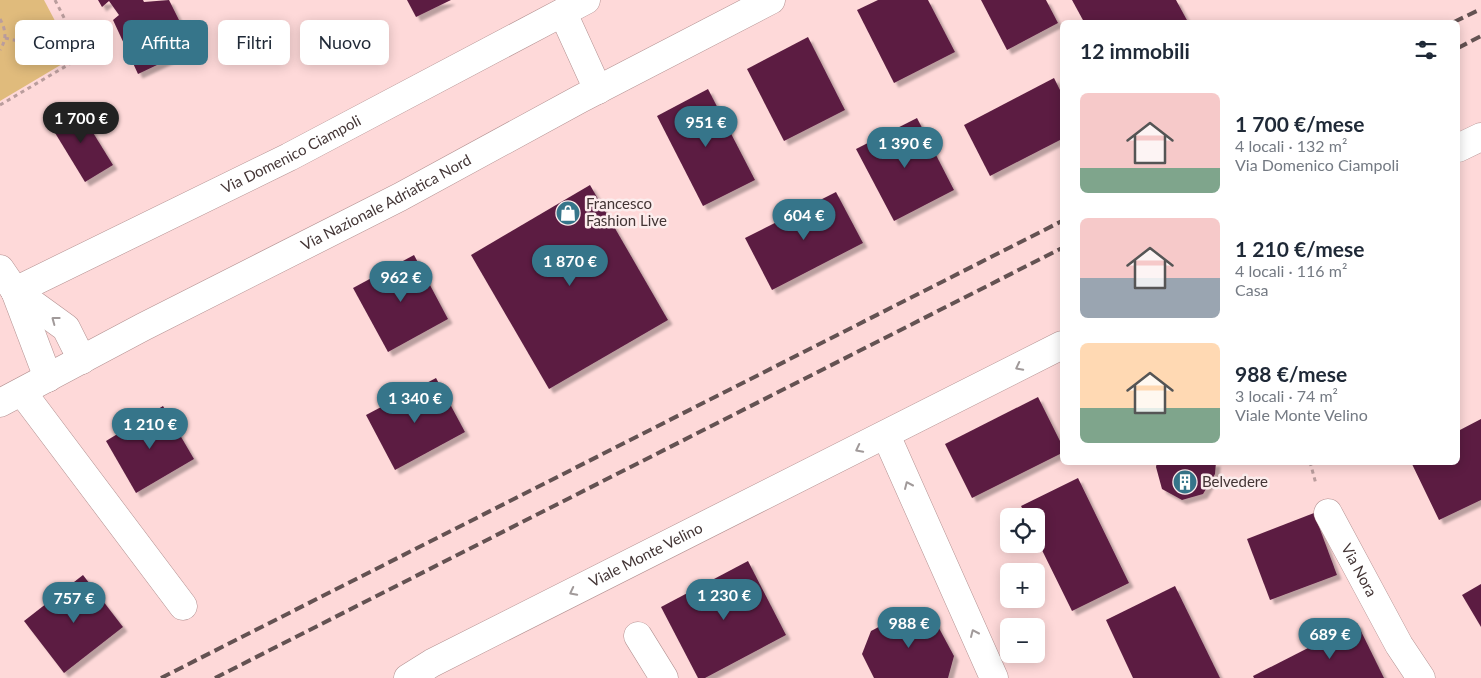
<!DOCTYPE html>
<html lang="it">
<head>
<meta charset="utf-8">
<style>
  :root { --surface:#fff; --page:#f2f2f3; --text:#1f2937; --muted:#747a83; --accent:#36758a }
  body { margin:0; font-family:Lato,sans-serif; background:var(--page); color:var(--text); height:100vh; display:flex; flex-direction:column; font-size:19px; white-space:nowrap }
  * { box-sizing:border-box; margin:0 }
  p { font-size:16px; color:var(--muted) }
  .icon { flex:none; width:28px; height:28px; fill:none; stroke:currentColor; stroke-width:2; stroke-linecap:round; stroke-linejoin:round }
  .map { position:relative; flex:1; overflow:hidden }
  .details { position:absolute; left:1060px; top:20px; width:400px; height:445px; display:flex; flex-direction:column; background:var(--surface); border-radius:8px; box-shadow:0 2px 12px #0003 }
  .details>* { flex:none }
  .guide { position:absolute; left:15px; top:20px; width:475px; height:45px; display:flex; gap:10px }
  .tools { position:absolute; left:1000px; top:508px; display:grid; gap:10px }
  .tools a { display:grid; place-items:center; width:45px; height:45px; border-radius:8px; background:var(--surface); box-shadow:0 2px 12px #0003; font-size:25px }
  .price { position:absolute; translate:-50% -42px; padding:0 11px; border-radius:18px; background:var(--accent); color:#fff; font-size:16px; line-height:32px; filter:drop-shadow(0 1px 2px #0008) }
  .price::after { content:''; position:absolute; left:50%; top:30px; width:15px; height:11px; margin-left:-8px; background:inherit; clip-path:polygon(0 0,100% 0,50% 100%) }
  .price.selected { background:#222; color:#fff }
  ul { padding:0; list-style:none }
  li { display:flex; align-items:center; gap:15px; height:125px; padding:0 20px }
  li span { display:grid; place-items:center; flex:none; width:140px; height:100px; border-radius:8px; color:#555 }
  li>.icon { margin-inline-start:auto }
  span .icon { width:60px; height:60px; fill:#fffc; stroke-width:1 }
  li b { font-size:21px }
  h2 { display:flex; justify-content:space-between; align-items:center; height:60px; padding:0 20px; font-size:21px }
  .chip { padding:0 18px; border-radius:8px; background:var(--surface); box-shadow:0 2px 12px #0003; font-size:18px; line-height:45px }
  .chip.selected { background:var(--accent); color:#fff }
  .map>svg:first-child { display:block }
  .green { fill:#e0bb7c }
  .building { fill:#5b1e42; filter:url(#shadow) }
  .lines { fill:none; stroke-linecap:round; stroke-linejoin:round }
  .street-casing { stroke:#b39191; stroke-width:29 }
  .secondary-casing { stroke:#b39191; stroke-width:29 }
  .path { stroke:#ba9d9d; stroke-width:3; stroke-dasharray:4 4; stroke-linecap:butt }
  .street { stroke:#fff; stroke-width:28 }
  .secondary { stroke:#fff; stroke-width:28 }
  .rail { stroke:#645252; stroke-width:4; stroke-dasharray:10 5; stroke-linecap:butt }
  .oneway { stroke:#a19a9a }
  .labels { text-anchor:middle; stroke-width:5; stroke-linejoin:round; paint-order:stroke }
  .street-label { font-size:15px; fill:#433535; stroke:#fceded }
  .poi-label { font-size:15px; fill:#433535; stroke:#fceded; text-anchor:start }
</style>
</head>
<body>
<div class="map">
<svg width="1481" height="678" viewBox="0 0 1481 678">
  <defs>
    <filter id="shadow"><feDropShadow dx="4.5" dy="4.5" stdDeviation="1" flood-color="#0004"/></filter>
  </defs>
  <rect width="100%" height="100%" fill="#fed9d9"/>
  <polygon class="green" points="0,0 44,0 74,57 0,101"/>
  <g class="building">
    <polygon points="98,0 143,0 144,2 169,0 193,48 138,74 113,20 119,15 109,1 102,7"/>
    <polygon points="407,0 451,0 416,17"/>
    <polygon points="878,0 928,0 955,52 894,83 857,10"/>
    <polygon points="981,0 1046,0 1058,23 1007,50"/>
    <polygon points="1072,0 1176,0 1188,22 1084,22"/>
    <polygon points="808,37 845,110 784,141 747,69"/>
    <polygon points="1054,78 1062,94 1062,139 990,176 964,125"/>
    <polygon points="708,89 755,180 703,206 657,116"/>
    <polygon points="76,105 113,165 85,182 49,123"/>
    <polygon points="917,118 954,190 894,221 856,149"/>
    <polygon points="590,185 668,320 549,389 471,255"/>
    <polygon points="836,192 863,243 772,290 745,238"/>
    <polygon points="414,255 448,319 388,352 353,288"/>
    <polygon points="436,378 465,432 395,470 366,415"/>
    <polygon points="1038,397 1062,445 1062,453 972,498 945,444"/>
    <polygon points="163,406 194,459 136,493 106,441"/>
    <polygon points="1481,419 1481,500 1439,520 1411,462 1458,462 1458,431"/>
    <polygon points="1157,462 1216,462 1215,474 1203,494 1182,500 1162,489 1156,467"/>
    <polygon points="1078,478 1129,583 1072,611 1036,538 1036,516 1026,516 1021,506"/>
    <polygon points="1314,513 1337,575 1270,600 1247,539"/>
    <polygon points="748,561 786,635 705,678 698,678 661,607"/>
    <polygon points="83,575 123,627 64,673 24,621"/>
    <polygon points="1481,584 1481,627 1462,595"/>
    <polygon points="1175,586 1220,678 1133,678 1106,620"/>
    <polygon points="907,612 933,617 954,656 948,678 874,678 862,654 871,631"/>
    <polygon points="1357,623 1384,678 1254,678 1253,676"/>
  </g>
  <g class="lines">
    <defs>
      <g id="street">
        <polyline points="563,13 598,90"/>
        <polyline points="1458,148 1481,137"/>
        <polyline points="0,269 15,291 66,328 82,360"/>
        <path id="s1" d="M15,291L289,157L586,0"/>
        <polyline points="15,291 48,378"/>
        <polyline points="22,392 183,606"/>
        <polyline points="886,435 994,678"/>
        <path id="s2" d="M1328,513L1399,645L1421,678"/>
        <polyline points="638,636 664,678"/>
        <path id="s3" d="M408,678L432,663L1062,345"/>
      </g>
      <g id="secondary">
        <path id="s4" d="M0,403L143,327L400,197L580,99L771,0"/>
      </g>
    </defs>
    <use href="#street" class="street-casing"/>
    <use href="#secondary" class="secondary-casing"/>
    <g class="path">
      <polyline points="55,0 83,55"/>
      <path d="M0,19C6,30 7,39 0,50"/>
      <polyline points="5,38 82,56"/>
      <polyline points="0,105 83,56"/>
      <polyline points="1310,462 1316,484"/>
    </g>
    <use href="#street" class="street"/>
    <use href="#secondary" class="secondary"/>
    <g class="rail">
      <polyline points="1454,22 1481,9"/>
      <polyline points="1458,48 1481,36"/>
      <polyline points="161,678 1062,221"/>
      <polyline points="215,678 1062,248"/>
    </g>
  </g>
  <defs><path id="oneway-chevron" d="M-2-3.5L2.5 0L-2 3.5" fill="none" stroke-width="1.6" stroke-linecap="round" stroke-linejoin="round" transform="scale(1.25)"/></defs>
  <g class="oneway">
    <use href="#oneway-chevron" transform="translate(55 320) rotate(-143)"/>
    <use href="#oneway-chevron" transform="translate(1019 367) rotate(153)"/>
    <use href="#oneway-chevron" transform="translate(859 449) rotate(153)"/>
    <use href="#oneway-chevron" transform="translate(908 485) rotate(-114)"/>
    <use href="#oneway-chevron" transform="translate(573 592) rotate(153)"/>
    <use href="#oneway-chevron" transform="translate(974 633) rotate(-114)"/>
  </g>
  <defs>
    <symbol id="shop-disc" viewBox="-11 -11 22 22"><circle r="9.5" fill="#36758a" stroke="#fceded"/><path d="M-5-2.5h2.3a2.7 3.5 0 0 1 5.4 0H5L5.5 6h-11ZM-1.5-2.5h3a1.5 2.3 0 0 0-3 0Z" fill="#fff"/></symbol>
    <symbol id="building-disc" viewBox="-11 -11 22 22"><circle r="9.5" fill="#36758a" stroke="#fceded"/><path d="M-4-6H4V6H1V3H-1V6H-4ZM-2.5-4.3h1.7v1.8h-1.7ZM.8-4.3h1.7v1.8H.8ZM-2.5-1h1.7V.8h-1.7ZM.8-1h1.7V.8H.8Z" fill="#fff"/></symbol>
  </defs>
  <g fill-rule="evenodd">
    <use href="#shop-disc" x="554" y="199" width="28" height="28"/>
    <use href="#building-disc" x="1171" y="468" width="28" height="28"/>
  </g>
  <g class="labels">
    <g class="street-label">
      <text dy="5" stroke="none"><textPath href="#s1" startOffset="308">Via Domenico Ciampoli</textPath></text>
      <text dy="5" stroke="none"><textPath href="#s4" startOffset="435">Via Nazionale Adriatica Nord</textPath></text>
      <text dy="5" stroke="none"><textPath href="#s3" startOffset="268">Viale Monte Velino</textPath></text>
      <text dy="5" stroke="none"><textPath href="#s2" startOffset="65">Via Nora</textPath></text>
    </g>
    <g class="poi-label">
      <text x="586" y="209">Francesco<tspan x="586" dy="17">Fashion Live</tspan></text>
      <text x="1202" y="487">Belvedere</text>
    </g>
  </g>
</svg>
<div class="tools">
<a><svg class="icon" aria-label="locate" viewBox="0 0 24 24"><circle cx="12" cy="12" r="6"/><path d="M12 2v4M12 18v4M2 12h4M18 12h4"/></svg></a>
<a>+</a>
<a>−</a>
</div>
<b class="price selected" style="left:81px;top:144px">1 700 €</b>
<b class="price" style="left:706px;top:148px">951 €</b>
<b class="price" style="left:905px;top:169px">1 390 €</b>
<b class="price" style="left:804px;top:241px">604 €</b>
<b class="price" style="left:570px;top:287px">1 870 €</b>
<b class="price" style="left:401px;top:303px">962 €</b>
<b class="price" style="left:415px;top:424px">1 340 €</b>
<b class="price" style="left:150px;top:450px">1 210 €</b>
<b class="price" style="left:724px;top:621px">1 230 €</b>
<b class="price" style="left:74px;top:624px">757 €</b>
<b class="price" style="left:909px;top:649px">988 €</b>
<b class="price" style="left:1330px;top:660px">689 €</b>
<div class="guide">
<a class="chip">Compra</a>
<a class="chip selected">Affitta</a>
<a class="chip">Filtri</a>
<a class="chip">Nuovo</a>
</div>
<section class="details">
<h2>12 immobili<svg class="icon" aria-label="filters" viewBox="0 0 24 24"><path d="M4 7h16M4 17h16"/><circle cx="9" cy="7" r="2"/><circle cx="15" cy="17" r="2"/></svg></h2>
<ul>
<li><span style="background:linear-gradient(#f6c9c9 75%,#7fa58c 0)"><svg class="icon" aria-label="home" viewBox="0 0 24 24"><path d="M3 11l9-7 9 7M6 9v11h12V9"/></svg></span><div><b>1 700 €/mese</b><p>4 locali · 132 m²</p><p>Via Domenico Ciampoli</p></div></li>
<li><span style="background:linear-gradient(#f6c9c9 60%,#9aa5b1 0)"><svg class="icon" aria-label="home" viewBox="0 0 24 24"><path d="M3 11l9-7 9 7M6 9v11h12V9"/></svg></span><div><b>1 210 €/mese</b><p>4 locali · 116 m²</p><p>Casa</p></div></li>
<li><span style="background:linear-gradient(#ffd9b3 65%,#7fa58c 0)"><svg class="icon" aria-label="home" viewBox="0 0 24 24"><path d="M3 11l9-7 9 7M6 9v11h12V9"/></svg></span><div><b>988 €/mese</b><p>3 locali · 74 m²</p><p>Viale Monte Velino</p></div></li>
</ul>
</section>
</div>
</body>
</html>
